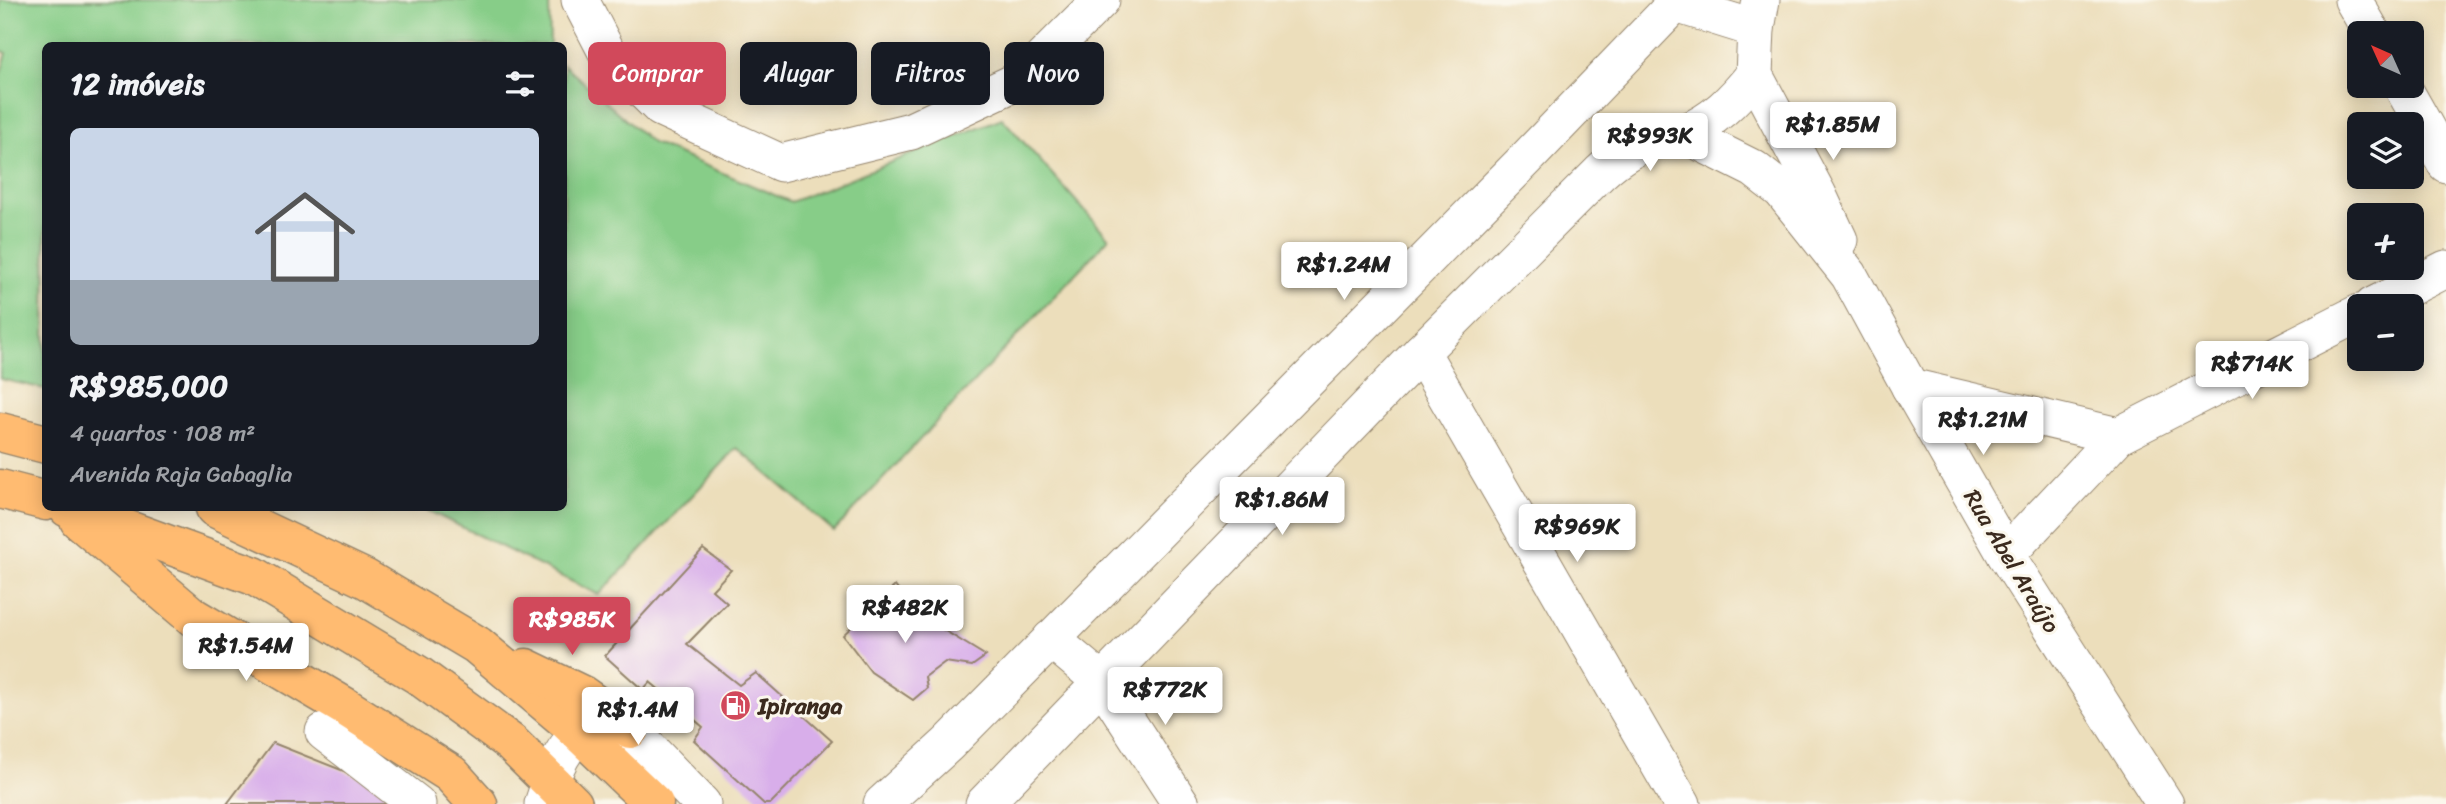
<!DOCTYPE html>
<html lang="pt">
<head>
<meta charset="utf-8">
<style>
  :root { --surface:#171b24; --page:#242831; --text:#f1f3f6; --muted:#9ea1a6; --line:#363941; --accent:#d1495b }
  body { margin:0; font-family:Sriracha,sans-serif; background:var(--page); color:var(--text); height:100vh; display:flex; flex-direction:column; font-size:26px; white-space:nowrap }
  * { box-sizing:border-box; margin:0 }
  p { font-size:23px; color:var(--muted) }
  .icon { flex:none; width:38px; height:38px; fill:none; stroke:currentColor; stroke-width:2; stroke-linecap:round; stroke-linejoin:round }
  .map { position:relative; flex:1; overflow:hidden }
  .details { position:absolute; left:42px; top:42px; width:525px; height:469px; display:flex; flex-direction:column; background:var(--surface); border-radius:10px; box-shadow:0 4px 18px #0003 }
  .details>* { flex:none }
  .hud { position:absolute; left:588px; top:42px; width:665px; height:63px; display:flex; gap:14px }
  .needle { width:46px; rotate:315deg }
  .buttons { position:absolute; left:2347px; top:21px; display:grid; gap:14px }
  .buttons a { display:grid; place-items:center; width:77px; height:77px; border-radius:10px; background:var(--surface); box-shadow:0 4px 18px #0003; font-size:35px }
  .price { position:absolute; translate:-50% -60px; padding:0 16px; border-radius:7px; background:#fff; color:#222; font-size:23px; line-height:46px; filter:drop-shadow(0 2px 4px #0008) }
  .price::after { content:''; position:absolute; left:50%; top:42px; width:21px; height:16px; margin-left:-10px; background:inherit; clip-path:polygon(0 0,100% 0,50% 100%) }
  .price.current { background:var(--accent); color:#fff }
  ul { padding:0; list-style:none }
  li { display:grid; align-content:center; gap:14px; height:371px; padding:0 28px }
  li+li { border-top:2px solid var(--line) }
  li span { display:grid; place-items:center; height:217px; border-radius:10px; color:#555 }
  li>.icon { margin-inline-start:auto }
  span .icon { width:126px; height:126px; fill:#fffc; stroke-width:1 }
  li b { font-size:30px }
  h2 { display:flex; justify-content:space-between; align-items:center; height:84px; padding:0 28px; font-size:30px }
  .chip { padding:0 24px; border-radius:10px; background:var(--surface); box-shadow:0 4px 18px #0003; font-size:24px; line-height:63px }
  .chip.current { background:var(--accent); color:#fff }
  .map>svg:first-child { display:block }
  .green { fill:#87cd88; stroke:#617c53; stroke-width:2 }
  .building { fill:#d8aeea }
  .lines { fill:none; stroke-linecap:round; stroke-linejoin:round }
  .minor-casing { stroke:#94846c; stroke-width:39 }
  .major-casing { stroke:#94846c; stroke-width:41 }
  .minor { stroke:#fff; stroke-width:37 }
  .major { stroke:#ffbb71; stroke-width:38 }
  .labels { text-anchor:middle; stroke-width:6; stroke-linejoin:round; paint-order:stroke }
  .street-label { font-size:23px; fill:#3b2a1e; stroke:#fbf7ec }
  .poi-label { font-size:23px; font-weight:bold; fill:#3b2a1e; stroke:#fbf7ec; text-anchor:start }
</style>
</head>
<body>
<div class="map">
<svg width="2446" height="804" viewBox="0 0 2446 804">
  <rect width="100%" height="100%" fill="#fbf7ec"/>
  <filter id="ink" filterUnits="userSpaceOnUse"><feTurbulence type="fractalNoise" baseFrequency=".0143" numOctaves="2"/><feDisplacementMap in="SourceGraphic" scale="14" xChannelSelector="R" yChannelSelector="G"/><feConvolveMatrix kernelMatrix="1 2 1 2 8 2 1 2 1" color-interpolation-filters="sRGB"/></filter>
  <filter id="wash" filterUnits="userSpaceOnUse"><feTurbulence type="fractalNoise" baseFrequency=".00686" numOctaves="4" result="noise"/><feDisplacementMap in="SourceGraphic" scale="28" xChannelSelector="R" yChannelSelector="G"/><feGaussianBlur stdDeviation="1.57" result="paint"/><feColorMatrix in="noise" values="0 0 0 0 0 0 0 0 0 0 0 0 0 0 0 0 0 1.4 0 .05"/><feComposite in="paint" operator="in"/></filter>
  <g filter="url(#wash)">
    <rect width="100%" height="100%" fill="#ecdebb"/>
    <g class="green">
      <polygon points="0,0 549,0 550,45 46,46 45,389 0,379 0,75 7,53 0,50"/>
      <polygon points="564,65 652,143 791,202 1002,118 1109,238 834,531 737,448 599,595 423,508 564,508"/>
    </g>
    <g id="blocks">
      <g class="building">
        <polygon points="703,549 731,570 712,590 727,603 687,644 739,685 756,673 832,741 770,804 764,804 694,740 703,727 650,682 643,690 605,656"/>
        <polygon points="895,586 916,613 986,656 972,666 945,662 925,677 927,688 913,700 871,672 843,635"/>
        <polygon points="273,743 364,779 403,804 227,804"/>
      </g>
    </g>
  </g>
  <g filter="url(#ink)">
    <use href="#blocks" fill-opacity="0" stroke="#94846c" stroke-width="2"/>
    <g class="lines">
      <defs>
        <g id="minor">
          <polyline points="580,0 610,58 661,108 781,163 911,131 1022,79 1101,0"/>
          <polyline points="1761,0 1756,29 1754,75 1818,195 1839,240"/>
          <polyline points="2353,0 2372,33"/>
          <polyline points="1676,4 1756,29"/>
          <polyline points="2402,86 2446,164"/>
          <polyline points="1682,133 1754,169 1782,191 1849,275 1910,387 2006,555 2165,804"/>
          <polyline points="2373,306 2446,269"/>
          <polyline points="1421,352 1682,804"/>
          <polyline points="1910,387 2118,436"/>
          <polyline points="2006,555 2118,436 2359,313"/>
          <polyline points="1051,639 1101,681 1181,804"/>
          <polyline points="324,732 417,804"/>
          <path d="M543,804C552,778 560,743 587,731L630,729L702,804"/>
          <polyline points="882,804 948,744 1526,159 1679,0"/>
          <path d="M984,804L1421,352L1600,173C1617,157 1638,144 1661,137C1668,134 1676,135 1683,133C1713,122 1735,99 1754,75"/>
        </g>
        <g id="major">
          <polyline points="0,432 46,444"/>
          <polyline points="0,489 46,501"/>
          <polyline points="68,508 254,576 418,675 511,743 573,804"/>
          <polyline points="215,508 366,579 477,645 566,720 654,804"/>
          <polyline points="79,520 193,617 347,708 451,774 478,804"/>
          <polyline points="526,668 582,695 630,729"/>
        </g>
      </defs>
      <use href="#minor" class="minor-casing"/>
      <use href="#major" class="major-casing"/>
      <use href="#minor" class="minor"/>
      <use href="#major" class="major"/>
    </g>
  </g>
  <defs>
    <symbol id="fuel-disc" viewBox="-11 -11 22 22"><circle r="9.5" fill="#d1495b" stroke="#fbf7ec"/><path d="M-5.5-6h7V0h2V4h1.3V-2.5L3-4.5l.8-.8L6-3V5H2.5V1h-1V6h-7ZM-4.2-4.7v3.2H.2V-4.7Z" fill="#fff"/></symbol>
  </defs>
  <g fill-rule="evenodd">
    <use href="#fuel-disc" x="718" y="688" width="35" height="35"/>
  </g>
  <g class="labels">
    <g class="street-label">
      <text transform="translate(2012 561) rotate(59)" y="8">Rua Abel Araújo</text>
    </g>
    <g class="poi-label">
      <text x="758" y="714">Ipiranga</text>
    </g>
  </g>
</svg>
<div class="buttons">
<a><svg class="needle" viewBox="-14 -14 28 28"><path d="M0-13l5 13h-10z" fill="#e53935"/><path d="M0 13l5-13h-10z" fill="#9ea1a6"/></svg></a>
<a><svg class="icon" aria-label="layers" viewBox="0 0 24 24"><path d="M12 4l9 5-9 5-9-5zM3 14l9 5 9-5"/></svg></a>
<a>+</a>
<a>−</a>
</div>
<b class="price" style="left:1833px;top:162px">R$1.85M</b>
<b class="price" style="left:1650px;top:173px">R$993K</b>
<b class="price" style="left:1344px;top:302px">R$1.24M</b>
<b class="price" style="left:2252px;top:401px">R$714K</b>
<b class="price" style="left:1983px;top:457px">R$1.21M</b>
<b class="price" style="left:1282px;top:537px">R$1.86M</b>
<b class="price" style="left:1577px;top:564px">R$969K</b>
<b class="price" style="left:905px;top:645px">R$482K</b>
<b class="price current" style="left:572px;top:657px">R$985K</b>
<b class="price" style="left:246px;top:683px">R$1.54M</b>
<b class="price" style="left:1165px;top:727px">R$772K</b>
<b class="price" style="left:638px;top:747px">R$1.4M</b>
<div class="hud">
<a class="chip current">Comprar</a>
<a class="chip">Alugar</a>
<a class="chip">Filtros</a>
<a class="chip">Novo</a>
</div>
<section class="details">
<h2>12 imóveis<svg class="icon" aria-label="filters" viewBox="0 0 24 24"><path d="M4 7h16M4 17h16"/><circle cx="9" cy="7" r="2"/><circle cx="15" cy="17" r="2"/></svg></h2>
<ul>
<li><span style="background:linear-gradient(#c9d6e8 70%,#9aa5b1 0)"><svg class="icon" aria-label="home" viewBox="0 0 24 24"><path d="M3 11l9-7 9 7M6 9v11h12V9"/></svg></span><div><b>R$985,000</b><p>4 quartos · 108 m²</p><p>Avenida Raja Gabaglia</p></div></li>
</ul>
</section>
</div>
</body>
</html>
